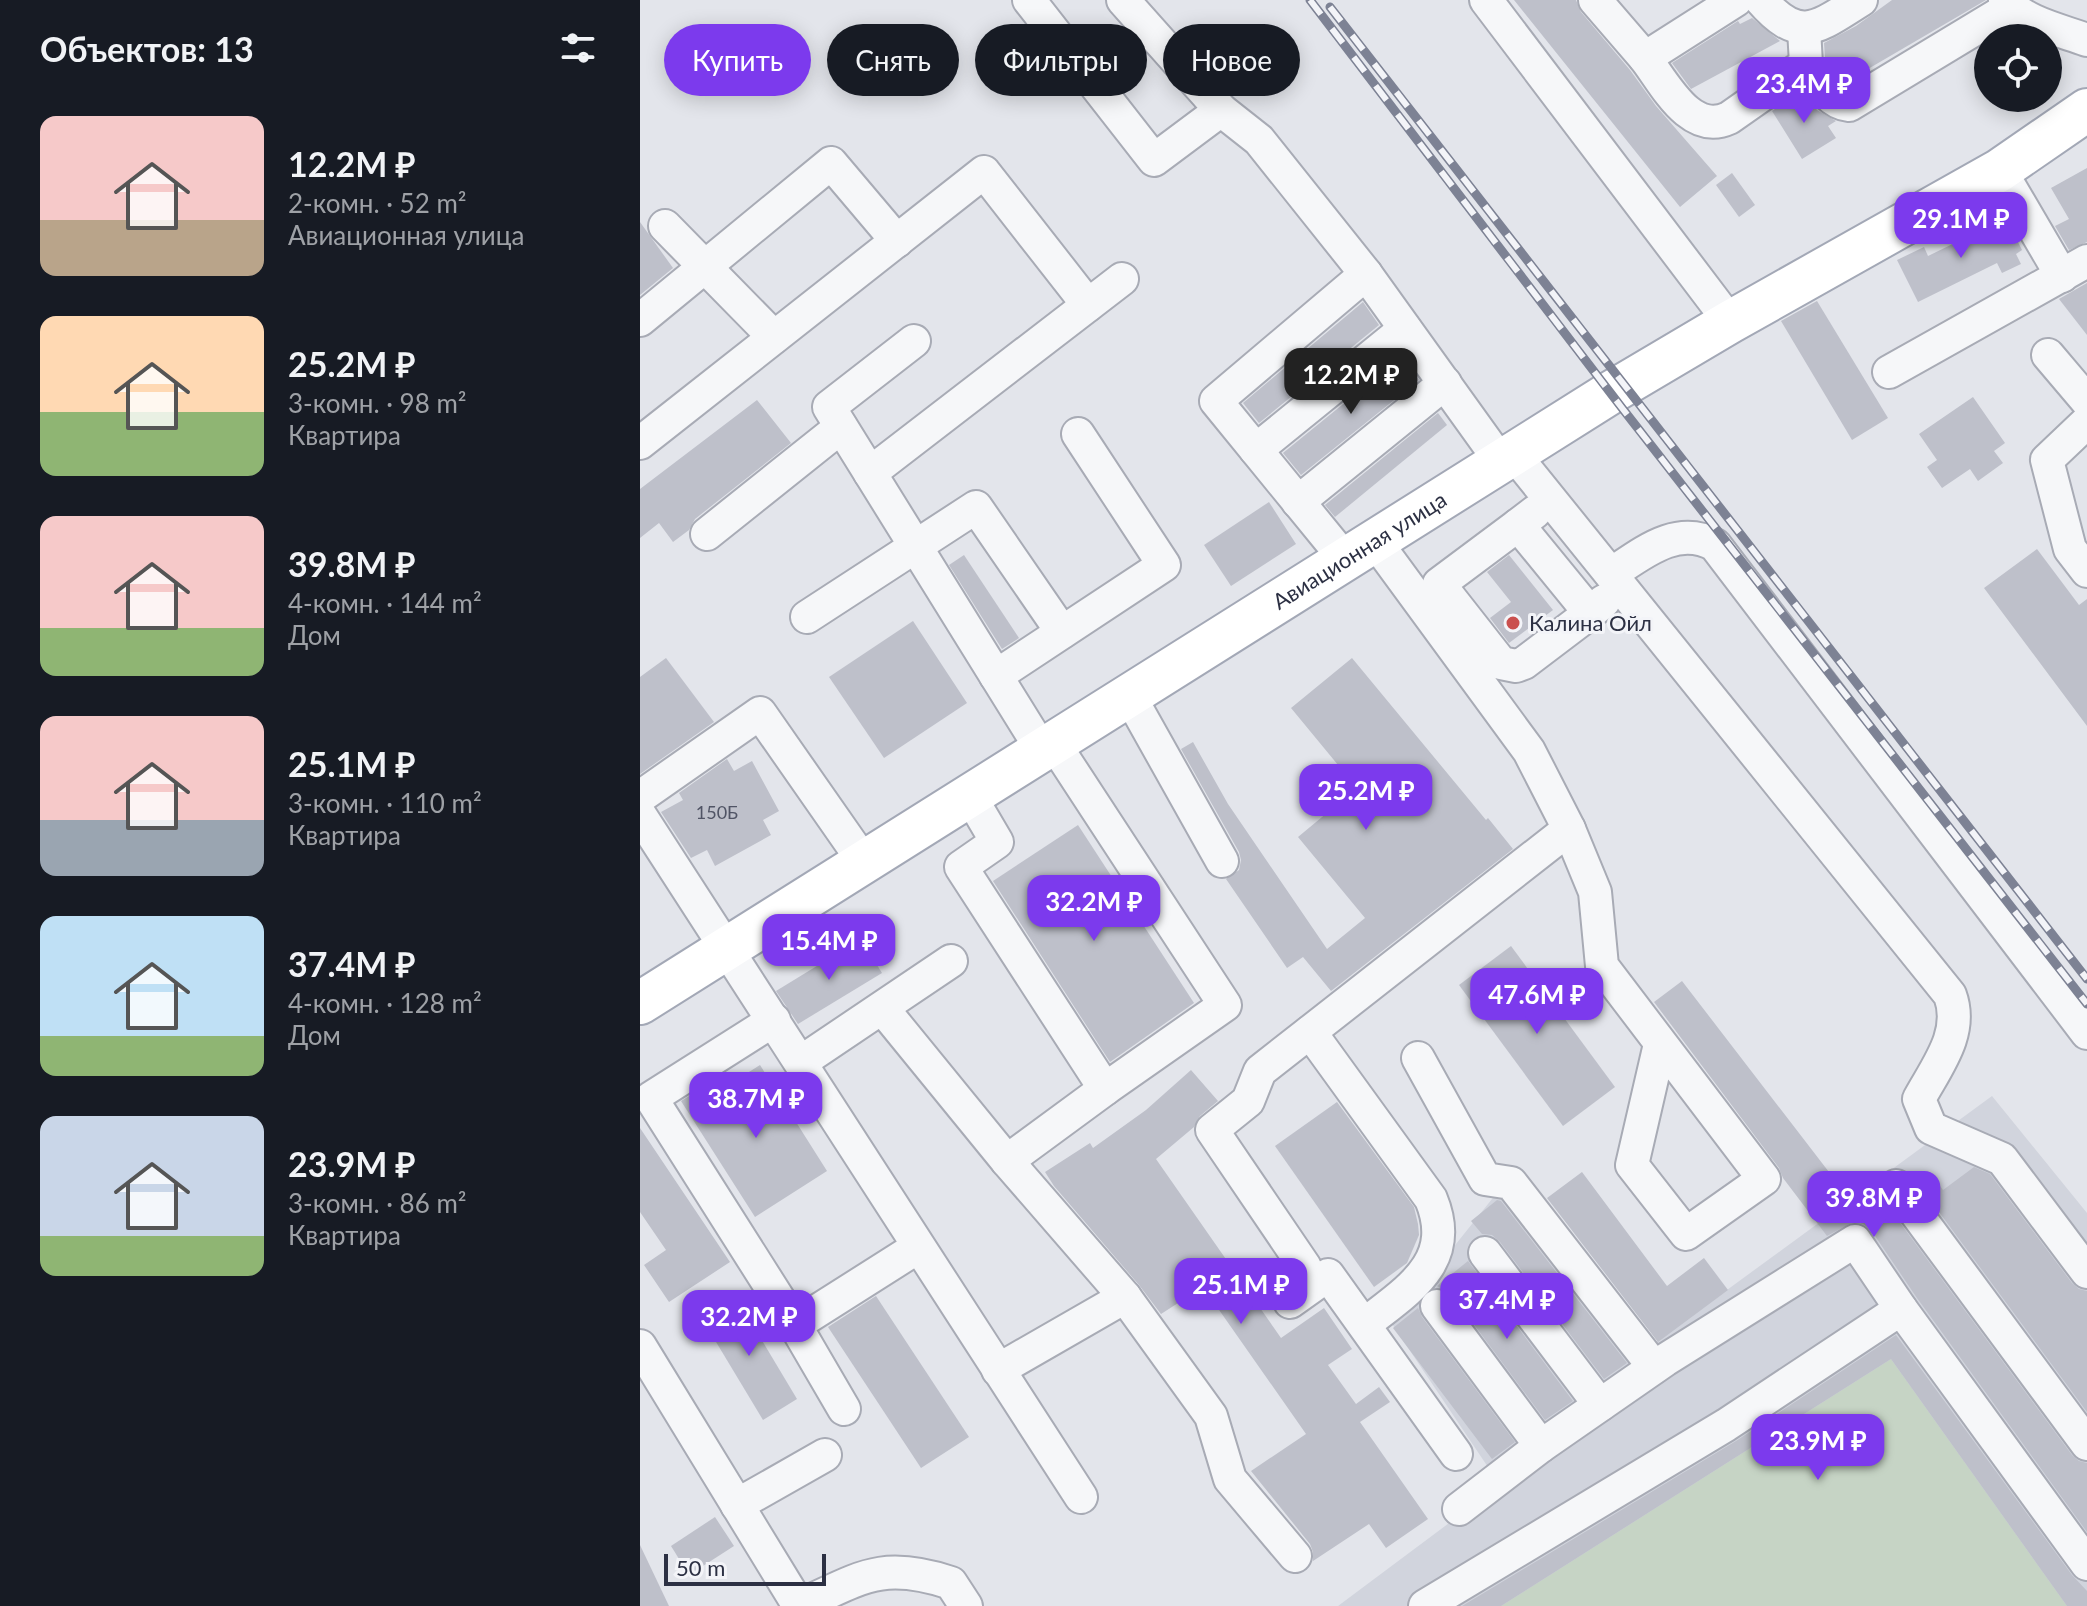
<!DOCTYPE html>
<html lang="ru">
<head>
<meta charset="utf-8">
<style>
  :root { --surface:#171b24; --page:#242831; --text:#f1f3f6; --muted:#9ea1a6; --accent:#7c3aed }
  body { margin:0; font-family:Lato,sans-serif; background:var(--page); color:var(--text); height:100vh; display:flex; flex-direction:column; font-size:30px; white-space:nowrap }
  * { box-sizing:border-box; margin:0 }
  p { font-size:26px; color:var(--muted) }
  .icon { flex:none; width:44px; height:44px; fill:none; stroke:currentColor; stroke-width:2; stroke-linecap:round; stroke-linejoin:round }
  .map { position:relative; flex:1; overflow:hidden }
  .details { display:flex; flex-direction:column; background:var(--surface); width:640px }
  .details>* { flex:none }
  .guide { position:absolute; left:24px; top:24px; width:760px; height:72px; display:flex; gap:16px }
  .controls { position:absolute; left:1334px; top:24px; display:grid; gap:16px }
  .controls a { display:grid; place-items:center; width:88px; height:88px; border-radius:50%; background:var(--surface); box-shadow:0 4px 20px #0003; font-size:40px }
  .scale { position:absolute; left:24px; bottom:20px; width:162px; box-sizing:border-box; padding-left:8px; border:4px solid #2c3043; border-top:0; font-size:22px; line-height:28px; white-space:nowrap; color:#2c3043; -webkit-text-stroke:6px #f3f4f8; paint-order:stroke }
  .price { position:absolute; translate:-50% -68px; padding:0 18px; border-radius:16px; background:var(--accent); color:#fff; font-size:26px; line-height:52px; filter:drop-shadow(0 2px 4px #0008) }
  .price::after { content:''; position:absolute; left:50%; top:48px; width:24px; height:18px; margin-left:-12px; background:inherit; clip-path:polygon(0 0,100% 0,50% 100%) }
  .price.selected { background:#222; color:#fff }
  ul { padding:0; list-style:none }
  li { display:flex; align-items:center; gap:24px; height:200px; padding:0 40px }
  li span { display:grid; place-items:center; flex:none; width:224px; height:160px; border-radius:16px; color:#555 }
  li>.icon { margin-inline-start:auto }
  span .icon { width:96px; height:96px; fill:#fffc; stroke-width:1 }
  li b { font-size:34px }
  h2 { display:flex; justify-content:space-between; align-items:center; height:96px; padding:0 40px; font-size:34px }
  .chip { padding:0 28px; border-radius:36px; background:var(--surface); box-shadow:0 4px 20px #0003; font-size:28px; line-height:72px }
  .chip.selected { background:var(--accent); color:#fff }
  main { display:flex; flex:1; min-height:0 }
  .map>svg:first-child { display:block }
  .built { fill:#d1d4dd }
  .green { fill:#c6d4c5 }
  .building { fill:#bec0ca }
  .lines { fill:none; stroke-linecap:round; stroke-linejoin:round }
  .minor-casing { stroke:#a8abb5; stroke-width:36 }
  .major-casing { stroke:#a3a8b6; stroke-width:46 }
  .minor { stroke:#f6f7f9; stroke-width:32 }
  .major { stroke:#fff; stroke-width:42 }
  .rail-casing { stroke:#7d8294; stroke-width:9 }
  .rail { stroke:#f3f4f8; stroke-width:6; stroke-dasharray:18; stroke-linecap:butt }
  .poi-dot { fill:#ca504e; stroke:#f3f4f8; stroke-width:3 }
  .labels { text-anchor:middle; stroke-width:6; stroke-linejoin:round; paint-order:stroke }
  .number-label { font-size:18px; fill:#505465 }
  .street-label { font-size:22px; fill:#2c3043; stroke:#f3f4f8 }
  .poi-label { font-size:22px; fill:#2c3043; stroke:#f3f4f8; text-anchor:start }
</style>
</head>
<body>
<main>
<section class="details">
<h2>Объектов: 13<svg class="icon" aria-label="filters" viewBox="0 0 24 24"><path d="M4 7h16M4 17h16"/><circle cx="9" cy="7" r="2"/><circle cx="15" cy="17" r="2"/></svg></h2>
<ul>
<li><span style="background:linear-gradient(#f6c9c9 65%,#b9a48a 0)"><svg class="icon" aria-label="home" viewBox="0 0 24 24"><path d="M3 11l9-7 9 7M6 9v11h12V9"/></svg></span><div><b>12.2M ₽</b><p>2-комн. · 52 m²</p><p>Авиационная улица</p></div></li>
<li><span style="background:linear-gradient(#ffd9b3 60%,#8fb573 0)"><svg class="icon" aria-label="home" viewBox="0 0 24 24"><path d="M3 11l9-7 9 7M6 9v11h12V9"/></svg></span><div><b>25.2M ₽</b><p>3-комн. · 98 m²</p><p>Квартира</p></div></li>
<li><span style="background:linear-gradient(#f6c9c9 70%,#8fb573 0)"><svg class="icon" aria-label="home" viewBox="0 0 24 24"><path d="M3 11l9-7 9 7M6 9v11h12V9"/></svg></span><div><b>39.8M ₽</b><p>4-комн. · 144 m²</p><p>Дом</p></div></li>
<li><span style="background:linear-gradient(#f6c9c9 65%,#9aa5b1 0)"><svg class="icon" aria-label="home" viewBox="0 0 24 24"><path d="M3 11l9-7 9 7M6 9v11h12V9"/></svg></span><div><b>25.1M ₽</b><p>3-комн. · 110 m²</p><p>Квартира</p></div></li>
<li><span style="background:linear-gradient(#bfe0f5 75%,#8fb573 0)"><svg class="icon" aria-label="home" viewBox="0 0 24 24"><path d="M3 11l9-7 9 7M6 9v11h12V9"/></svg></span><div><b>37.4M ₽</b><p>4-комн. · 128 m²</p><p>Дом</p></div></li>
<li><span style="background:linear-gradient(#c9d6e8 75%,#8fb573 0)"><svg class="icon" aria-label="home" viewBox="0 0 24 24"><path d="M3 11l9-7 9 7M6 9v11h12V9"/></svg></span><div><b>23.9M ₽</b><p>3-комн. · 86 m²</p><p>Квартира</p></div></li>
</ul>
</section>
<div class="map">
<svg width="1447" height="1606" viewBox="0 0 1447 1606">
  <rect width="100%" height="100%" fill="#e3e5eb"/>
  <polygon class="built" points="1352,1096 1447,1213 1447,1606 698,1606 860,1485 752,1324 872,1174 1005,1350"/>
  <polygon class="green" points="1251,1359 1427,1606 861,1606"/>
  <g class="building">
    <polygon points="874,0 936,0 941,12 990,70 1016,106 1077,176 1040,207"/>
    <polygon points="1252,0 1346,0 1204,83 1185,58 1184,43 1216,26"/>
    <polygon points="1112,18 1140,41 1051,89 1032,63 1098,21 1100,24"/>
    <polygon points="1161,91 1177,110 1196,121 1188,126 1196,138 1162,159 1132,111"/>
    <polygon points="1447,168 1447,242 1429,250 1415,226 1429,219 1411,188"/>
    <polygon points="1092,173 1115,205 1099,217 1076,185"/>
    <polygon points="1366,218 1382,250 1376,254 1381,264 1362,273 1357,263 1278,302 1257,260 1284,247 1288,256"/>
    <polygon points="0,222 33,268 0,295"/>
    <polygon points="1447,283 1447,335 1419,299"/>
    <polygon points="1177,301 1248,418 1212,440 1141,321"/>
    <polygon points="723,302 739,325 619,423 603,403"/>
    <polygon points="761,357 779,380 661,475 643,453"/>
    <polygon points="1333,397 1365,443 1354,451 1363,463 1338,481 1330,469 1302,488 1287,467 1297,460 1279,434"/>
    <polygon points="117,400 151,443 55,519 49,530 33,542 19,523 0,538 0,489"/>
    <polygon points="798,413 807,425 695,517 685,505"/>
    <polygon points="629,502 656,544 591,586 564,545"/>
    <polygon points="1397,549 1439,605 1447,599 1447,726 1344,588"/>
    <polygon points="324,555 379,638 362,649 309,565"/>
    <polygon points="869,555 913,610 869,643 850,618 871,602 847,572"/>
    <polygon points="273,621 327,703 244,758 189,677"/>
    <polygon points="26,658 74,722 0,774 0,677"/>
    <polygon points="712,658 846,820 848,818 873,849 691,991 663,957 647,968 586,879 599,870 601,860 599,852 541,749 553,742 588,804 687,949 725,918 658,837 717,788 651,708"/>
    <polygon points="87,759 94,771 112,761 139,811 123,820 131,835 75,866 67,850 51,858 21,812 43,800 39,793"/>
    <polygon points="438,825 554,1003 470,1062 353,881"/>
    <polygon points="221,939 242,973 158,1024 136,991"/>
    <polygon points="871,946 975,1087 923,1126 819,985"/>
    <polygon points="1042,981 1212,1202 1238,1183 1241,1197 1432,1455 1439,1461 1447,1463 1447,1532 1277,1298 1231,1230 1223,1224 1213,1222 1187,1236 1143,1178 1139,1168 1014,1002"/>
    <polygon points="120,1065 187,1171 115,1217 41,1101 62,1088 68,1098"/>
    <polygon points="551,1070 578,1101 560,1116 554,1127 516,1159 641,1338 684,1308 712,1349 688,1365 716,1404 739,1387 750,1402 720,1422 788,1519 746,1548 729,1524 673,1561 673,1552 670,1544 611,1471 666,1434 563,1287 521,1314 499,1285 414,1186 405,1172 450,1143 453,1148 506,1110"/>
    <polygon points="697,1102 774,1207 778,1224 779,1235 767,1263 734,1287 635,1146"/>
    <polygon points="0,1128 90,1262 29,1302 4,1265 26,1250 0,1212"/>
    <polygon points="1334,1167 1350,1174 1432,1283 1439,1289 1447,1291 1447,1412 1282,1189 1295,1179 1303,1190"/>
    <polygon points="942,1172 1027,1286 1064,1258 1088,1290 1018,1342 907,1198"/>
    <polygon points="857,1200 861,1201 987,1363 964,1379 860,1242 852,1235 842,1234 831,1221"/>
    <polygon points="828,1261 933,1401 905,1420 812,1295 797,1286"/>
    <polygon points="236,1296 329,1437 281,1468 188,1327"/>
    <polygon points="96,1297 157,1399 123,1420 61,1317"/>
    <polygon points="778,1308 782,1317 875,1442 852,1459 753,1328"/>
    <polygon points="1256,1335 1432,1575 1447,1591 1447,1606 1427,1606 1251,1359 861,1606 822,1606 1096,1441"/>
    <polygon points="75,1517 94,1546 49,1575 31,1546"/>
    <polygon points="0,1545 29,1606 0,1606"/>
  </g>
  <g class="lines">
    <defs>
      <g id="minor">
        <polyline points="389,0 514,160 581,110 619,140 726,274 861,462"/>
        <polyline points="483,0 581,110"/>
        <polyline points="846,0 1090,322"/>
        <polyline points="955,0 1005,58"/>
        <path d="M1096,0L1005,58C1025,84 1050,136 1089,118L1166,64L1164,29"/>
        <path d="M1121,0C1160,45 1178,27 1221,0"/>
        <path d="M1365,0C1384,23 1420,30 1447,40"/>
        <path d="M1166,64C1177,80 1188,103 1209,105L1371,7"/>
        <polyline points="1360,170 1422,276"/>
        <polyline points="25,226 134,337"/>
        <polyline points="0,320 191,163 257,241"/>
        <polyline points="274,341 189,407 402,750"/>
        <polyline points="1408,355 1447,401"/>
        <polyline points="1249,372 1447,261"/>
        <polyline points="1447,422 1407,460 1430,549 1447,571"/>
        <polyline points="0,443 344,172 448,305"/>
        <polyline points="616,450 765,329"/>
        <path d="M873,453L1310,995C1324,1033 1297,1066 1279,1099L1291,1128L1362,1159L1447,1272"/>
        <polyline points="230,473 482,279"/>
        <polyline points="658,502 805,383"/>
        <polyline points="895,512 878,525 950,613 964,601"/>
        <polyline points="878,525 799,584 861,663 876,666 884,663 950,613"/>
        <polyline points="67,534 201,427"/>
        <polyline points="705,559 576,401 726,274"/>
        <path d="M971,574C1003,553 1037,524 1075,545L1447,1033"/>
        <polyline points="167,617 336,507 422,632"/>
        <polyline points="356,676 524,565 438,434"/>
        <polyline points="489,695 582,861"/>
        <polyline points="413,742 585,1005 465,1089"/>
        <polyline points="330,796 357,842 321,867 465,1089 367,1161"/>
        <polyline points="0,797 120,713 224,862"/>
        <polyline points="0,815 441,1497"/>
        <polyline points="929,829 955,892 962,966 1124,1179 1046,1234 992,1165 1020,1044"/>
        <polyline points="243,1009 367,1161 485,1297 571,1416 590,1479 655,1556"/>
        <polyline points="134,1020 11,1098 155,1325 278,1247"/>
        <path d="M670,1032L791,1199C817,1262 768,1290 725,1324"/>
        <polyline points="778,1058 845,1179 871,1183 1014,1367"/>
        <polyline points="161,1062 311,961"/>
        <polyline points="1256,1186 1447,1444"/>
        <polyline points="845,1253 960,1405"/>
        <polyline points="665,1267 572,1130 608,1101 620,1071 929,829 889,751 735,541"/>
        <polyline points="650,1302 688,1275 816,1454"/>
        <polyline points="797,1306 901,1446 1025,1360 1215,1241 1261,1309"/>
        <polyline points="155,1325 204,1409"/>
        <polyline points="0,1346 159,1606"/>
        <polyline points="358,1370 485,1297"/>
        <polyline points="97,1505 185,1455"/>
        <polyline points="819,1509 901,1446"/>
        <path d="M159,1606C221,1578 241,1560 311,1583L326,1606"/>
        <polyline points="785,1606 1086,1425 1261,1309 1447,1564"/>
      </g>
      <g id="major">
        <path id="s1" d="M0,1003L970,393L1090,322L1360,170L1447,110"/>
      </g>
    </defs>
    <use href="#minor" class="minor-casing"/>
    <use href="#major" class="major-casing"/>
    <use href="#minor" class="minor"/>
    <use href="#major" class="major"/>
    <defs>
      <g id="rail">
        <polyline points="670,0 982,408 1447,1004"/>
        <polyline points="690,7 1447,979"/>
      </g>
    </defs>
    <use href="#rail" class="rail-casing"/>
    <use href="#rail" class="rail"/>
  </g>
  <circle class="poi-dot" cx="873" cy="623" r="8"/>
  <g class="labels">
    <g class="number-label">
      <text x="77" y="819">150Б</text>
    </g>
    <g class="street-label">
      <text dy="8" stroke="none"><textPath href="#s1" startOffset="850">Авиационная улица</textPath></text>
    </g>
    <g class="poi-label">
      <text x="889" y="631">Калина Ойл</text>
    </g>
  </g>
</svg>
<div class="controls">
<a><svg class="icon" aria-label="locate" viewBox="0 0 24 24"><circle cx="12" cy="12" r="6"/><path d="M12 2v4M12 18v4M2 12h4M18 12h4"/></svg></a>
</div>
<div class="scale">50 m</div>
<b class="price" style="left:1164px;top:125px">23.4M ₽</b>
<b class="price" style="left:1321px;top:260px">29.1M ₽</b>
<b class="price selected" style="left:711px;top:416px">12.2M ₽</b>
<b class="price" style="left:726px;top:832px">25.2M ₽</b>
<b class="price" style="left:454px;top:943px">32.2M ₽</b>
<b class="price" style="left:189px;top:982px">15.4M ₽</b>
<b class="price" style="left:897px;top:1036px">47.6M ₽</b>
<b class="price" style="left:116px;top:1140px">38.7M ₽</b>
<b class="price" style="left:1234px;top:1239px">39.8M ₽</b>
<b class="price" style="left:601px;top:1326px">25.1M ₽</b>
<b class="price" style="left:867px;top:1341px">37.4M ₽</b>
<b class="price" style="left:109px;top:1358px">32.2M ₽</b>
<b class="price" style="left:1178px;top:1482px">23.9M ₽</b>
<div class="guide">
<a class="chip selected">Купить</a>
<a class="chip">Снять</a>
<a class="chip">Фильтры</a>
<a class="chip">Новое</a>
</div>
</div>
</main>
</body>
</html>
